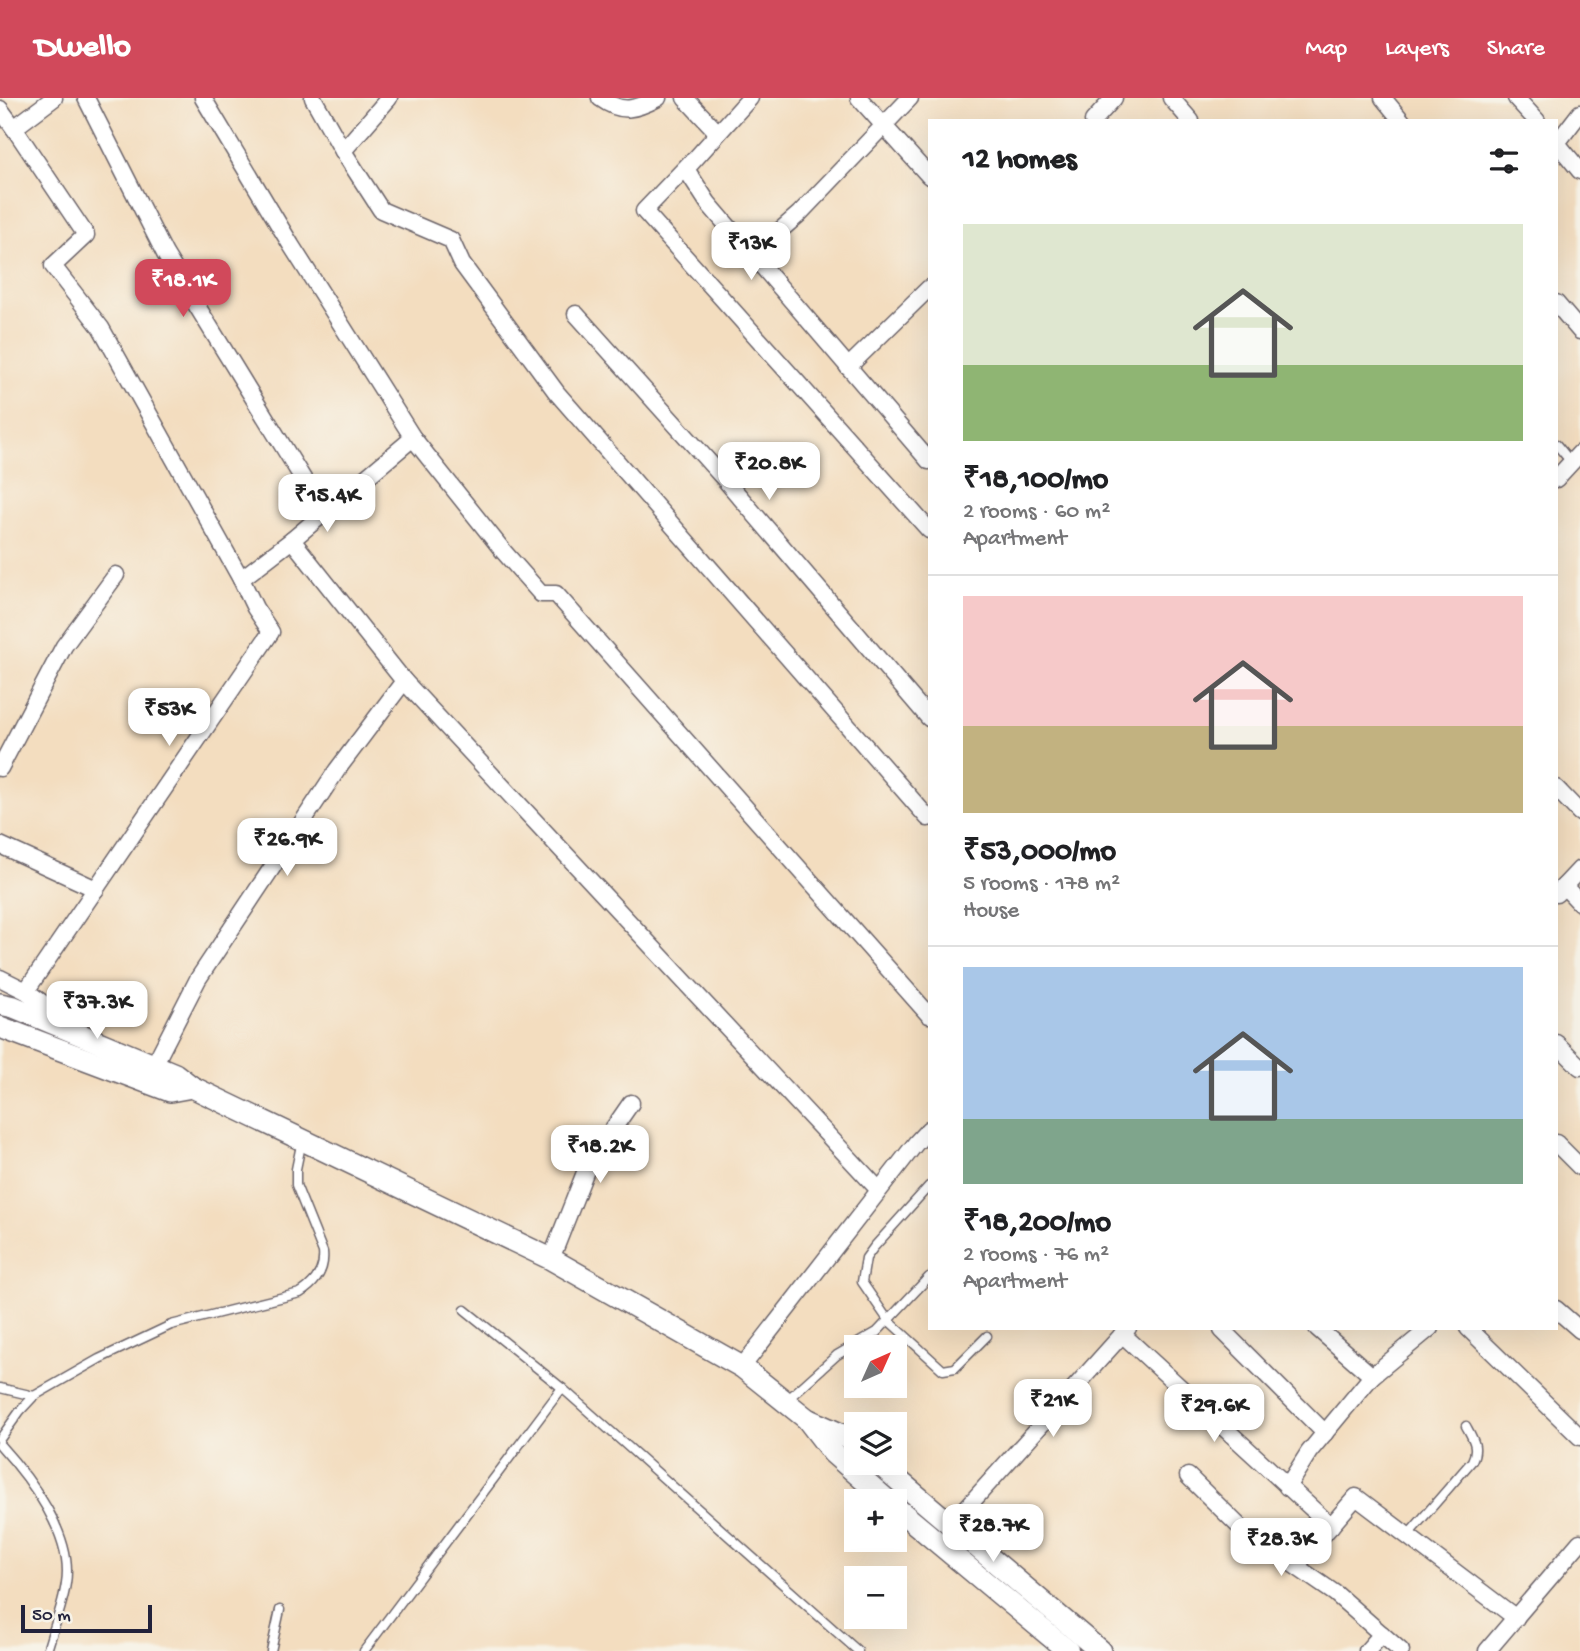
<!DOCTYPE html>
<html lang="en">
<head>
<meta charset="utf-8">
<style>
  :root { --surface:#fff; --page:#f6f6f6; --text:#202124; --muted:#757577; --line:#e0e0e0; --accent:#d1495b }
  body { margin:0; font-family:"Gochi Hand",sans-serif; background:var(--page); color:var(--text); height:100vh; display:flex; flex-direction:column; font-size:26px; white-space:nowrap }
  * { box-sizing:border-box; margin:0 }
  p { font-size:23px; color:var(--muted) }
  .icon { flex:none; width:38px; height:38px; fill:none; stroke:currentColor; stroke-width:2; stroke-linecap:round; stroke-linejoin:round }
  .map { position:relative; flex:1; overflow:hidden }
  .drawer { position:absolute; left:928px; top:21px; width:630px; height:1211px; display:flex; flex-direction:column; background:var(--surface); border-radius:0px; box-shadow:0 7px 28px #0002 }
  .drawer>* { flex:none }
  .needle { width:46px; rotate:45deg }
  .controls { position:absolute; left:844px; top:1237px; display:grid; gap:14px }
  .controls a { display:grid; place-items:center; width:63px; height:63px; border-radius:0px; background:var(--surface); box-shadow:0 7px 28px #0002; font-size:35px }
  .scale { position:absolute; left:21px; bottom:18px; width:131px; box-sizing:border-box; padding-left:7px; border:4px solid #22223b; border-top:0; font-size:19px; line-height:24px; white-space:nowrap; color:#22223b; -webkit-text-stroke:5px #f7f3e8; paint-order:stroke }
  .price { position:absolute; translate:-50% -60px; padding:0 16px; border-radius:14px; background:#fff; color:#222; font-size:23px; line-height:46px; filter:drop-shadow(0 2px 4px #0008) }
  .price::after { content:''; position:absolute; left:50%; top:42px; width:21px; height:16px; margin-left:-10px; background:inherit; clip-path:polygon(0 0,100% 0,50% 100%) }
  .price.active { background:var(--accent); color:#fff }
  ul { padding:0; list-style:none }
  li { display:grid; align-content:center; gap:14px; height:371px; padding:0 35px }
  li+li { border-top:2px solid var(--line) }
  li span { display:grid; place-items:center; height:217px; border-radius:0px; color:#555 }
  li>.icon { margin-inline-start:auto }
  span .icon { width:126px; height:126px; fill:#fffc; stroke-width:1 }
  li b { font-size:30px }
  h2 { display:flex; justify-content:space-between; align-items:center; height:84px; padding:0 35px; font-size:30px }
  header { display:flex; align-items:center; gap:42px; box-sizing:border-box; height:98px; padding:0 35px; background:var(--accent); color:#fff }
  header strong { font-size:33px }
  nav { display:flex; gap:38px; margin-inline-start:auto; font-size:24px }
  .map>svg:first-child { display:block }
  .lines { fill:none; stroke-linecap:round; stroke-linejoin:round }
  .service-casing { stroke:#6b6369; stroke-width:11 }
  .minor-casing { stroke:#6b6369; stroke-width:19 }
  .tertiary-casing { stroke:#6b6369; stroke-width:24 }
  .service { stroke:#fff; stroke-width:8 }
  .minor { stroke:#fff; stroke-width:16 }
  .tertiary { stroke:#fff; stroke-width:21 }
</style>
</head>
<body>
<header>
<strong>Dwello</strong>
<nav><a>Map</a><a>Layers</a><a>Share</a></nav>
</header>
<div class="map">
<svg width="1580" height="1553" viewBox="0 0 1580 1553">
  <rect width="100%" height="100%" fill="#f7f3e8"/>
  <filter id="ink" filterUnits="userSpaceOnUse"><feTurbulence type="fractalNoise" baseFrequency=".0143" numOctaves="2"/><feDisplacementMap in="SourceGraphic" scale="14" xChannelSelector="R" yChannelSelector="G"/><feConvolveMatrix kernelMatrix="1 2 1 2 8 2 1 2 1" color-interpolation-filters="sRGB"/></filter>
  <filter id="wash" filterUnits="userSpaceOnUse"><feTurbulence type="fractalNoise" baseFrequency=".00686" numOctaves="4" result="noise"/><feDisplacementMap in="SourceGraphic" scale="28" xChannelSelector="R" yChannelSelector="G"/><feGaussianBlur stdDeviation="1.57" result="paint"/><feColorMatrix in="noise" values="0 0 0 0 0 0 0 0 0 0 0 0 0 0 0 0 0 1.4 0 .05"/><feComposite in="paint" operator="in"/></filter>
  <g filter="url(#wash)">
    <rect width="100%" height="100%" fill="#f3ddbf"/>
  </g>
  <g filter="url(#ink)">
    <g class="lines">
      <defs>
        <g id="service">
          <polyline points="1556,346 1571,364"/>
          <polyline points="929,1088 874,1149 866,1160 862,1184 888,1222 943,1272 955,1270 987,1238"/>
          <polyline points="465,1212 562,1290 858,1553"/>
          <polyline points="0,1290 34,1298"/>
          <polyline points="787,1302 837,1257 877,1234 929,1179"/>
          <path d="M0,1341L20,1313L34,1298L99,1261L171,1227L300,1195C316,1185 325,1172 323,1154L296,1087V1071L302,1042"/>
          <path d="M0,1347C30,1380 74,1438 66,1485C63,1508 53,1531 47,1553"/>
          <path d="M1407,1438L1472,1363C1479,1349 1473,1341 1466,1328"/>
          <polyline points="271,1553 280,1512"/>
          <polyline points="364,1553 562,1290"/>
        </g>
        <g id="minor">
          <polyline points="54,0 14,30 86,137 53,168 101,230 241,481"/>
          <polyline points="86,0 165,156 324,415"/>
          <polyline points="203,0 291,147 413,340"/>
          <polyline points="313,0 343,53 381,112 451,142 462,166 557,295 928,720"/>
          <path d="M600,0C622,16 635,12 658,0"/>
          <polyline points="685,0 718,35"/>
          <polyline points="750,0 686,71 708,105 929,363"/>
          <polyline points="859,0 929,78"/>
          <polyline points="1171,0 1191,23"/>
          <polyline points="1383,0 1402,23"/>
          <polyline points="1516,0 1537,23"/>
          <polyline points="0,11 14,30"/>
          <polyline points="1580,15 1557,45 1580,73"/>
          <polyline points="1093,23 1114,0"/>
          <polyline points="343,53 389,0"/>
          <polyline points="691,64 644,113 929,432"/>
          <polyline points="752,157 799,116 910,0"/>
          <polyline points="1556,205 1580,233"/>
          <polyline points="576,216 727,384 929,620"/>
          <polyline points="848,269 929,190"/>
          <polyline points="1556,381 1580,355"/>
          <polyline points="0,670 64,548 116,477"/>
          <polyline points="1556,690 1580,715"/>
          <polyline points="0,747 96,791"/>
          <polyline points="1564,788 1580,771"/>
          <polyline points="1556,796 1564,788 1580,805"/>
          <polyline points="0,880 26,893 74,928"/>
          <polyline points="26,893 271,534 255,510 241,481 292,442"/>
          <polyline points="1556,945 1580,969"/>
          <polyline points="154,967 198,881 337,672 404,583"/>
          <polyline points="1556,1045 1580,1069"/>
          <polyline points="879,1092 404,583 292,442 413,340 504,454 541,496 556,496 929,917"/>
          <polyline points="551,1161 588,1067 631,1005"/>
          <polyline points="1556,1211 1580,1232"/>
          <polyline points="1317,1230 1372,1278 1430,1230"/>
          <polyline points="1468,1230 1580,1339"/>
          <polyline points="1222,1232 1325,1335"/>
          <polyline points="1122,1236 1331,1428"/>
          <polyline points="742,1269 916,1045 929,1031"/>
          <polyline points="1188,1378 1243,1432 1336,1496 1401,1553"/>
          <polyline points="1287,1389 1309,1354 1372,1278"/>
          <polyline points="952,1426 1128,1230"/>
          <polyline points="1296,1468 1356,1399 1516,1520"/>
          <polyline points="1367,1553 1382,1536"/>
          <polyline points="1487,1553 1580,1444"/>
        </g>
        <g id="tertiary">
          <polyline points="0,906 14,909 175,976 192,989 551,1161 742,1269 807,1321 833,1355 889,1404"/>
          <polyline points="0,929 170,993 192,989"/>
          <polyline points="809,1322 847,1339 856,1346"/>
          <polyline points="878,1365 1100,1553"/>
          <polyline points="894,1408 1068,1553"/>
        </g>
      </defs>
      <use href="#service" class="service-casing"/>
      <use href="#minor" class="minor-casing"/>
      <use href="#tertiary" class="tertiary-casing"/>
      <use href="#service" class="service"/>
      <use href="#minor" class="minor"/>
      <use href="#tertiary" class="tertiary"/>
    </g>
  </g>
</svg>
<div class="controls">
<a><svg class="needle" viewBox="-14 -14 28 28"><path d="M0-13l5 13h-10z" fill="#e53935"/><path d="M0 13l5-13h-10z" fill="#757577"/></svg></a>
<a><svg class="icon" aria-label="layers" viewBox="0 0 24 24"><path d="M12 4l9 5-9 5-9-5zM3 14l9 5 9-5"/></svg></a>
<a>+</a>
<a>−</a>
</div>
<div class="scale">50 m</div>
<b class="price" style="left:751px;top:184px">₹13K</b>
<b class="price active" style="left:183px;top:221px">₹18.1K</b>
<b class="price" style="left:769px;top:404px">₹20.8K</b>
<b class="price" style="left:327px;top:436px">₹15.4K</b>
<b class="price" style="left:169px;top:650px">₹53K</b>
<b class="price" style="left:287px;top:780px">₹26.9K</b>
<b class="price" style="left:97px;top:943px">₹37.3K</b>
<b class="price" style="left:600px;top:1087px">₹18.2K</b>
<b class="price" style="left:1053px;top:1341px">₹21K</b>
<b class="price" style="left:1214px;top:1346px">₹29.6K</b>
<b class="price" style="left:993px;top:1466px">₹28.7K</b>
<b class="price" style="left:1281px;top:1480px">₹28.3K</b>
<section class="drawer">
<h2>12 homes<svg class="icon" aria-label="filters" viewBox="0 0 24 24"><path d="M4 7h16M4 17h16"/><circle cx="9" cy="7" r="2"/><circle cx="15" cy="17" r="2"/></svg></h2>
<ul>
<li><span style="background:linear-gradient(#dfe7d0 65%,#8fb573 0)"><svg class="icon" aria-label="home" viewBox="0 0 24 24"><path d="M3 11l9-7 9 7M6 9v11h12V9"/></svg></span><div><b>₹18,100/mo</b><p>2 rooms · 60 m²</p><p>Apartment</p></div></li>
<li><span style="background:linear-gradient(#f6c9c9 60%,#c2b280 0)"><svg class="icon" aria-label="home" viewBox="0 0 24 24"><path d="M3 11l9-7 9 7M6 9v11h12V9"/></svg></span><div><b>₹53,000/mo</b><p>5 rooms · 178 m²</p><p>House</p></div></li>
<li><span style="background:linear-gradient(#a9c7e8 70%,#7fa58c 0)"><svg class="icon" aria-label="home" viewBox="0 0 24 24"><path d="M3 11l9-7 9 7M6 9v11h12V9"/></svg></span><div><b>₹18,200/mo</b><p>2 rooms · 76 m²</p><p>Apartment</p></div></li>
</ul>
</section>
</div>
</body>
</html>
